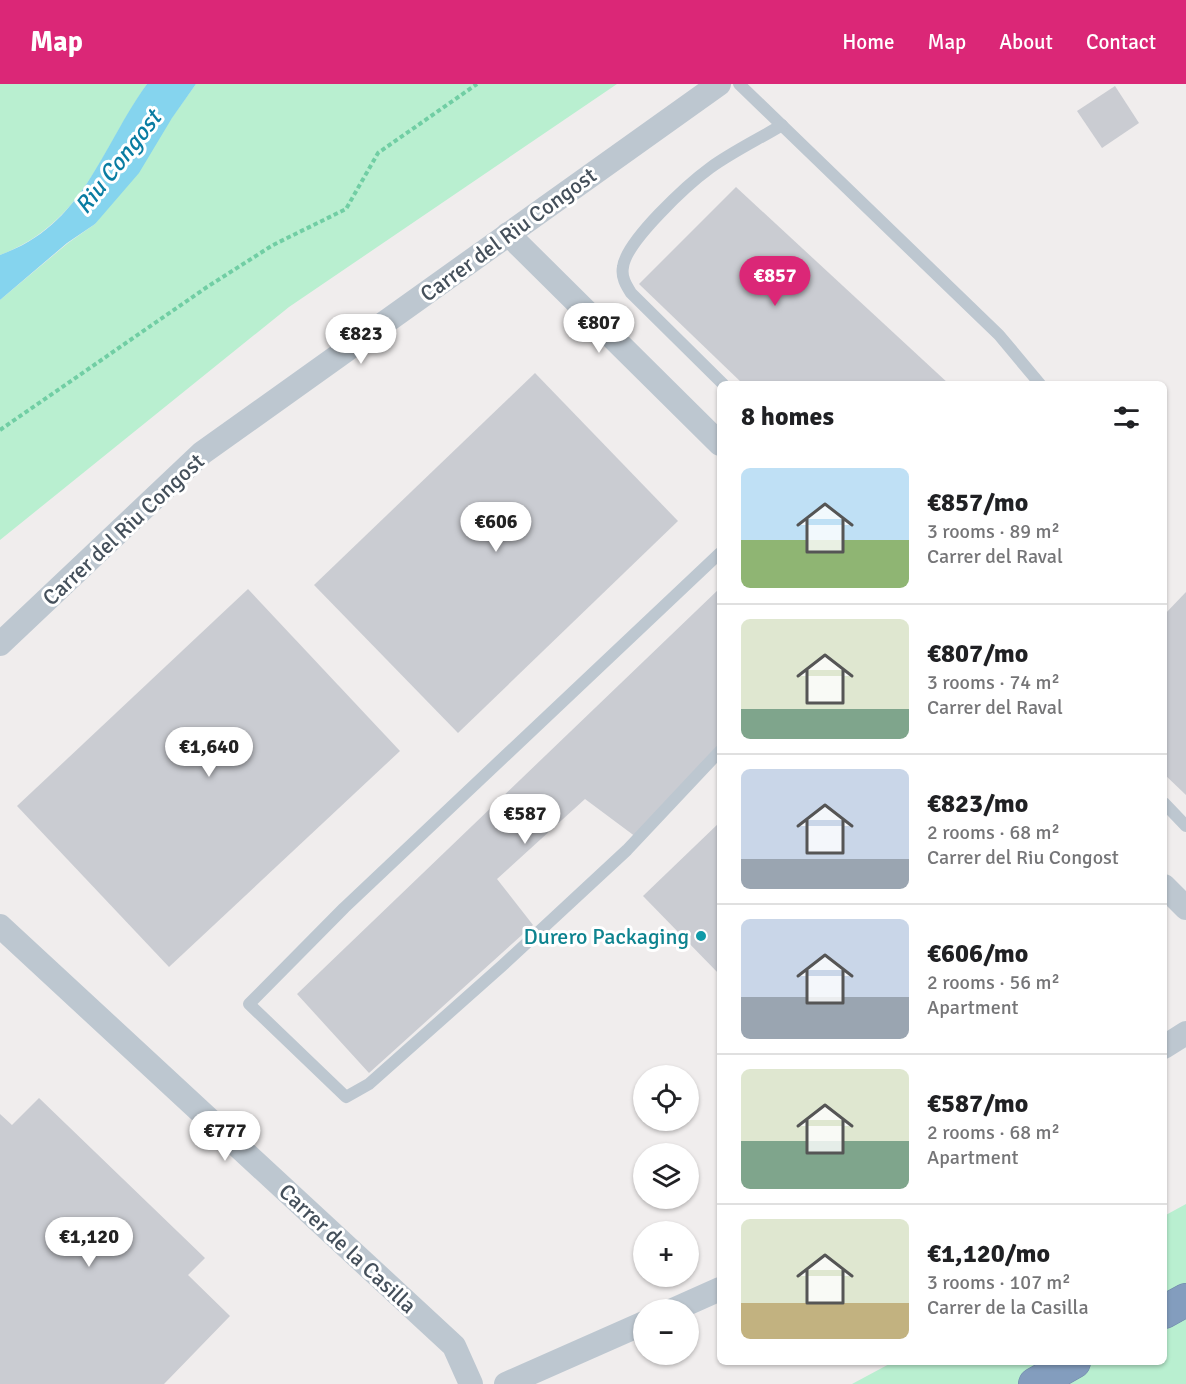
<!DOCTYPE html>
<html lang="en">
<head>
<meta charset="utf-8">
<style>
  :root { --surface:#fff; --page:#f6f6f6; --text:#202124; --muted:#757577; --line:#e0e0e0; --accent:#db2777 }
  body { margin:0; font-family:Signika,sans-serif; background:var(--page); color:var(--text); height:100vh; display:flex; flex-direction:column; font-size:22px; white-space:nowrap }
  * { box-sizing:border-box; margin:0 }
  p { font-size:20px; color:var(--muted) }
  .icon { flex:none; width:33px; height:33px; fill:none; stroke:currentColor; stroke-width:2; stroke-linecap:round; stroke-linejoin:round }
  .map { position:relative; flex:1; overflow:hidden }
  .sheet { position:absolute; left:717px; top:297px; width:450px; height:984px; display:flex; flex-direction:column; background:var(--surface); border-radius:9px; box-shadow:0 2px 4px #0004 }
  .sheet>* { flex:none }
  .buttons { position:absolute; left:633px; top:981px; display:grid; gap:12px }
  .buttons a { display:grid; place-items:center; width:66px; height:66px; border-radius:50%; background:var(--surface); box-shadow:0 2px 4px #0004; font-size:30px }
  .price { position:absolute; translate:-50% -51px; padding:0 14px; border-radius:21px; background:#fff; color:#222; font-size:20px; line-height:39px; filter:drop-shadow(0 2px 3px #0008) }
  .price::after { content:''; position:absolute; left:50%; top:36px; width:18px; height:14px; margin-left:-9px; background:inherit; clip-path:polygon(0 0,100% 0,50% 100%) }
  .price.selected { background:var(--accent); color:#fff }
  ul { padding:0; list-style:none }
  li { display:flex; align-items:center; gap:18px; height:150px; padding:0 24px }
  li+li { border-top:2px solid var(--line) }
  li span { display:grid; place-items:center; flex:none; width:168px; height:120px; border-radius:9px; color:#555 }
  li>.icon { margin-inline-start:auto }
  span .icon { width:72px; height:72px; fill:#fffc; stroke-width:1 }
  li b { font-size:26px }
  h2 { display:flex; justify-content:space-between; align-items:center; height:72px; padding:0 24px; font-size:26px }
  header { display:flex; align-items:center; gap:36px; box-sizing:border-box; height:84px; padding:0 30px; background:var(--accent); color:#fff }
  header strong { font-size:28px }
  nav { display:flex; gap:33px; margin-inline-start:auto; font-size:21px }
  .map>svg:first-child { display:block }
  .green { fill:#b9efd0 }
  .water { fill:#85d4ee }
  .building { fill:#caccd2 }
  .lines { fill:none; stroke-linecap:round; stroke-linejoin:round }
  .motorway-casing { stroke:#6e88a9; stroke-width:34 }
  .path { stroke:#71cea4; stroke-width:4; stroke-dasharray:4.5 3; stroke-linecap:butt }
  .service { stroke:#bdc7d0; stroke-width:12 }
  .minor { stroke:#bdc7d0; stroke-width:24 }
  .motorway { stroke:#839dbe; stroke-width:33 }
  .culture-dot { fill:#0f9aa8; stroke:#fff; stroke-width:2 }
  .labels { text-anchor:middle; stroke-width:6; stroke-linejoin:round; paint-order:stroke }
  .street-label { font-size:22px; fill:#45505b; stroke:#fff }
  .culture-label { font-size:22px; fill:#0d838f; stroke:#fff; text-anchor:end }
  .water-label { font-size:24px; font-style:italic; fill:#097ca2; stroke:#fff }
</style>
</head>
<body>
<header>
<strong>Map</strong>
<nav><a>Home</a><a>Map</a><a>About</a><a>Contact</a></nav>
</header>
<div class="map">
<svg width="1186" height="1300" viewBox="0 0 1186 1300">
  <rect width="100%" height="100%" fill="#f0eded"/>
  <g class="green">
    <path d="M0,0H147C101,66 84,139 0,171Z"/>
    <polygon points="196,0 617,0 289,223 0,456 0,216 68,159 95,140"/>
    <polygon points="1186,1120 1186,1300 852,1300 893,1278 1164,1278 1164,1132"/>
  </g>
  <path class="water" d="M147,0H196L172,34L139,89L95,140L67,159L0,216V171C84,141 100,65 147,0Z"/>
  <g class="building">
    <polygon points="1115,2 1139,39 1102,64 1077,27"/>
    <polygon points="736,103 949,300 743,300 639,200"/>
    <polygon points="535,289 678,437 458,649 314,501"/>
    <polygon points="720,504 720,664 636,753 585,715 497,795 533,841 369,989 297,910"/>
    <polygon points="248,505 400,667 169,883 17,722"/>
    <polygon points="1186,508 1186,711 1164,690 1164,531"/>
    <polygon points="720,738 720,891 643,812"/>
    <polygon points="39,1014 205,1174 188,1191 230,1232 164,1300 0,1300 0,1030 12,1041"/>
  </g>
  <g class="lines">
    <defs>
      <g id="motorway">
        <polyline points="1164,1228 1186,1216"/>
        <polyline points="1035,1300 1074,1278"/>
      </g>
    </defs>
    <use href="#motorway" class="motorway-casing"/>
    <polyline class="path" points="0,346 207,203 273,161 346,125 378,69 477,0"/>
    <g class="service">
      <polyline points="739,0 999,251 1040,300"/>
      <path d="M723,300L631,209C626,201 621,193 623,183C626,157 688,100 710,84C732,68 759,55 782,41"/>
      <polyline points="720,469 344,824 249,920 346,1013 369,1000 503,881 627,766 720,667"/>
      <polyline points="1164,719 1186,742"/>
    </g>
    <g class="minor">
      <polyline points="508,150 720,360"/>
      <polyline points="0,560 202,369 719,0"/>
      <polyline points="1164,802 1186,824"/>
      <polyline points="0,842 454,1262 471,1300"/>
      <polyline points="1164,963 1186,949"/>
      <polyline points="673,1226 720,1205"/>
      <polyline points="506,1300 644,1239"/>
    </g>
    <use href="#motorway" class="motorway"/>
  </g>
  <circle class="culture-dot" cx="701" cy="852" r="6"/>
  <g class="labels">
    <g class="street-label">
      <text transform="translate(508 150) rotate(-36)" y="8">Carrer del Riu Congost</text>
      <text transform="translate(123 445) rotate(-43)" y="8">Carrer del Riu Congost</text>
      <text transform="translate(348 1164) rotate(43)" y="8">Carrer de la Casilla</text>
    </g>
    <g class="culture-label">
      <text x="689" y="860">Durero Packaging</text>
    </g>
    <g class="water-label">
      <text transform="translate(118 78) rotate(-52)" y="8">Riu Congost</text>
    </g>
  </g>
</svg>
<div class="buttons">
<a><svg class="icon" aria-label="locate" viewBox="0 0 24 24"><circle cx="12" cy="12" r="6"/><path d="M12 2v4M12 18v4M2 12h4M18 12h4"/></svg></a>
<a><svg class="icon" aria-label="layers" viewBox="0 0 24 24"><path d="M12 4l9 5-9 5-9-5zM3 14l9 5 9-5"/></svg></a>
<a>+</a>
<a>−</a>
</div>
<b class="price selected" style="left:775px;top:223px">€857</b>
<b class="price" style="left:599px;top:270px">€807</b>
<b class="price" style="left:361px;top:281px">€823</b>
<b class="price" style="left:496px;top:469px">€606</b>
<b class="price" style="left:209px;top:694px">€1,640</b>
<b class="price" style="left:525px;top:761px">€587</b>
<b class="price" style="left:225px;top:1078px">€777</b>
<b class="price" style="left:89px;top:1184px">€1,120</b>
<section class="sheet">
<h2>8 homes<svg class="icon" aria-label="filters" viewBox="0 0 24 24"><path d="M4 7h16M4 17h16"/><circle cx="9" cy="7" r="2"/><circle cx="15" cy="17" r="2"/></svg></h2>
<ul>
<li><span style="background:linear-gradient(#bfe0f5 60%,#8fb573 0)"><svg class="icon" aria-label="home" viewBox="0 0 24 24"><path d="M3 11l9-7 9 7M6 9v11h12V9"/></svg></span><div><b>€857/mo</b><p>3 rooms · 89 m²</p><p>Carrer del Raval</p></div></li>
<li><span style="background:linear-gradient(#dfe7d0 75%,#7fa58c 0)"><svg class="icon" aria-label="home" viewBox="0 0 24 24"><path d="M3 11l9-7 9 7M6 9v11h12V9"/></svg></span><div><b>€807/mo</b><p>3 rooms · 74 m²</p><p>Carrer del Raval</p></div></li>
<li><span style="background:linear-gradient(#c9d6e8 75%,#9aa5b1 0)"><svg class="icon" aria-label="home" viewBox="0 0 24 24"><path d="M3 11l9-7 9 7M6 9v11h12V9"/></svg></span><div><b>€823/mo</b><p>2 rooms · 68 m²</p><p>Carrer del Riu Congost</p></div></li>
<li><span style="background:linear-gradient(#c9d6e8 65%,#9aa5b1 0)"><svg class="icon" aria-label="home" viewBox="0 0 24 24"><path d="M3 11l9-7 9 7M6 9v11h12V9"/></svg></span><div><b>€606/mo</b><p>2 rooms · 56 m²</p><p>Apartment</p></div></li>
<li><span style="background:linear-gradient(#dfe7d0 60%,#7fa58c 0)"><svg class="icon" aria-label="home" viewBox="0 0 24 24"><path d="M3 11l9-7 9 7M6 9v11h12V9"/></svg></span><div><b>€587/mo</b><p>2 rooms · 68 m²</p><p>Apartment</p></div></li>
<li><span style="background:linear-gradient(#dfe7d0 70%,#c2b280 0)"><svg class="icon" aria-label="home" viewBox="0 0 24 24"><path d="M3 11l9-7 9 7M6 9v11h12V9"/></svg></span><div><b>€1,120/mo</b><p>3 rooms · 107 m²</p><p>Carrer de la Casilla</p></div></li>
</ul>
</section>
</div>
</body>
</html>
